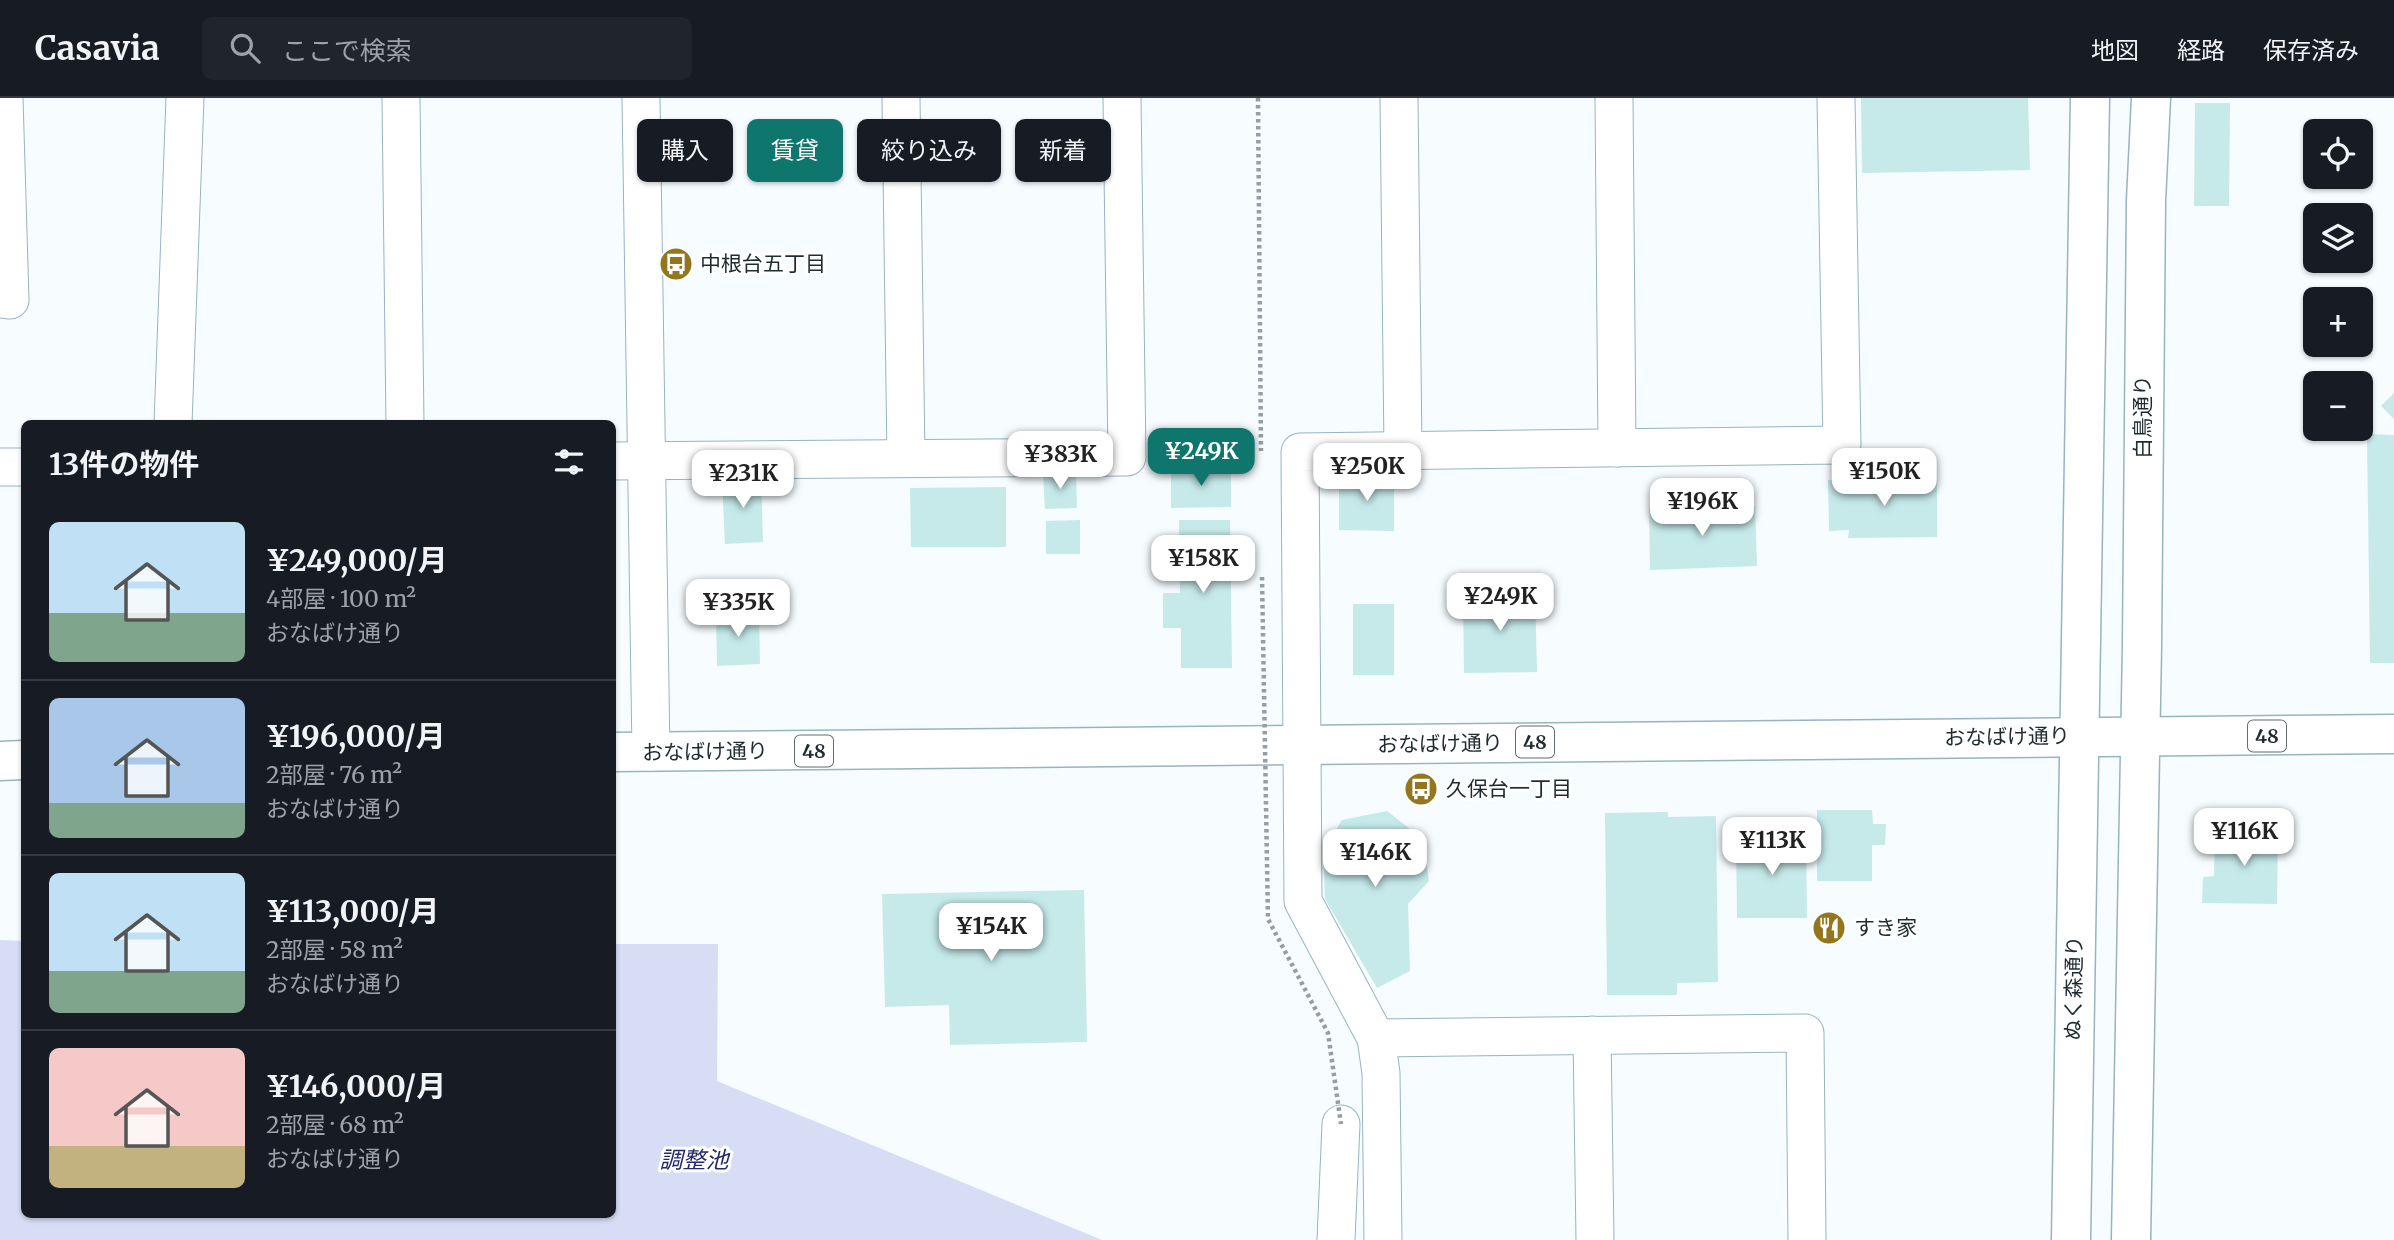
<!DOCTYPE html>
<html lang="ja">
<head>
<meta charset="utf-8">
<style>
  :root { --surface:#171b24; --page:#20242c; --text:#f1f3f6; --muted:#9ea1a6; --line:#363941; --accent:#0f766e }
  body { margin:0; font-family:Merriweather,"Noto Sans JP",serif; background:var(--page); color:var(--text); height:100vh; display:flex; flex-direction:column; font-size:26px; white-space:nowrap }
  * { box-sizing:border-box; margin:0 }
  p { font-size:23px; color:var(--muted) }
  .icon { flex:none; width:38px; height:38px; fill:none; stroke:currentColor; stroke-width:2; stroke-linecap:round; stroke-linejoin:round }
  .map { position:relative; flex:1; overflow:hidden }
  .drawer { position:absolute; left:21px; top:322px; width:595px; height:798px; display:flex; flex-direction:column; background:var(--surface); border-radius:10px; box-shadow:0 2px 5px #0004 }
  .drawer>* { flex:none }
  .top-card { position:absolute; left:637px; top:21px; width:665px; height:63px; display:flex; gap:14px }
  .buttons { position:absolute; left:2303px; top:21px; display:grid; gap:14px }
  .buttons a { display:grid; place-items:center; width:70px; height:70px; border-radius:10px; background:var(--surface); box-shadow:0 2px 5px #0004; font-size:35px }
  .price { position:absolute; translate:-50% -60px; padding:0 16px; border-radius:14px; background:#fff; color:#222; font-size:23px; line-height:46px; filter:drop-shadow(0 2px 4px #0008) }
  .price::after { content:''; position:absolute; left:50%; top:42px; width:21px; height:16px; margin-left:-10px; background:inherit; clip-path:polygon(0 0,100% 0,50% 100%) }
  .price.current { background:var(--accent); color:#fff }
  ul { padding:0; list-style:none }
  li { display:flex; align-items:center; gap:21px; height:175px; padding:0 28px }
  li+li { border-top:2px solid var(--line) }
  li span { display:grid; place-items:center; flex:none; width:196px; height:140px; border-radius:10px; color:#555 }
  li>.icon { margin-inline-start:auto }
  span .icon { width:84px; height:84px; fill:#fffc; stroke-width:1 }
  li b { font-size:30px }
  h2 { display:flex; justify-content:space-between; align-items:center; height:84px; padding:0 28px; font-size:30px }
  .chip { padding:0 24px; border-radius:10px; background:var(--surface); box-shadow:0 2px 5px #0004; font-size:24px; line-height:63px }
  .chip.current { background:var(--accent); color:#fff }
  header { display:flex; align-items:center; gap:42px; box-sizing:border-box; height:98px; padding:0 35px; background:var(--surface); border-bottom:2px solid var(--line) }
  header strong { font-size:33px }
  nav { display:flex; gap:38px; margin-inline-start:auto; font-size:24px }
  .search { width:490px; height:63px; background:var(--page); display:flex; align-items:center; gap:18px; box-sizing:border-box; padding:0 24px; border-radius:10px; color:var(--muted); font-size:26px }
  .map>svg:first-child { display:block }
  .water { fill:#d8ddf6 }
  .building { fill:#c6eaea }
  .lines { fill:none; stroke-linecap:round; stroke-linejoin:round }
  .minor-casing { stroke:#95b5c0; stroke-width:39 }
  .major-casing { stroke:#95b5c0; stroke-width:41 }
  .path { stroke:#959ea2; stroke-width:4.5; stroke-dasharray:3.5 3.5; stroke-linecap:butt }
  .minor { stroke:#fff; stroke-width:37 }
  .major { stroke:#fff; stroke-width:38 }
  .path-bridge { stroke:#959ea2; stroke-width:4.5; stroke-dasharray:3.5 3.5; stroke-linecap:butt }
  .labels { text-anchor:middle; stroke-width:6; stroke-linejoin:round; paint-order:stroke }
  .shield { fill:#fff; stroke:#626b6d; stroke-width:2 }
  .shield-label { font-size:19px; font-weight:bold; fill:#1e2b2f }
  .poi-label { font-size:21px; fill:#1e2b2f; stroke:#fff; text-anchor:start }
  .street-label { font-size:21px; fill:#1e2b2f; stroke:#fff }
  .water-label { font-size:23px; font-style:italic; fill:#25296c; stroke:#fff }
</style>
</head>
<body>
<header>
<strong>Casavia</strong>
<div class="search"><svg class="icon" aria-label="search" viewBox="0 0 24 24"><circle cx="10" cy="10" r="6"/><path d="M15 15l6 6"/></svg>ここで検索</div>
<nav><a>地図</a><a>経路</a><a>保存済み</a></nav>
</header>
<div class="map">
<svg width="2394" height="1142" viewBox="0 0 2394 1142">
  <rect width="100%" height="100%" fill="#f6fcff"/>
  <polygon class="water" points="0,842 24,843 24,1116 612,1116 613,846 718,846 717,983 1102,1142 0,1142"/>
  <g class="building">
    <polygon points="1861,0 2028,0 2030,72 1862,75"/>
    <polygon points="2195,5 2230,5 2229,108 2194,108"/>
    <polygon points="2394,295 2394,321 2381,308"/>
    <polygon points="2367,336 2394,337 2394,565 2370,565"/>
    <polygon points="1231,370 1231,409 1171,410 1171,371"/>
    <polygon points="1076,376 1077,410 1045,411 1043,377"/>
    <polygon points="1339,377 1394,377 1394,433 1339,432"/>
    <polygon points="761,379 763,444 725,446 722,381"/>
    <polygon points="1937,381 1937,439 1848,440 1849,432 1829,433 1828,382"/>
    <polygon points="1006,389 1006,449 911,449 910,390"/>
    <polygon points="1755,408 1757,468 1650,472 1649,410"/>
    <polygon points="1080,422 1080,456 1046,456 1046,423"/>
    <polygon points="1179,422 1230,422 1232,570 1181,570 1181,530 1163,530 1163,495 1180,495"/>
    <polygon points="1535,495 1537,574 1464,575 1463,497"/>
    <rect x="1353" y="506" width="41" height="71"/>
    <polygon points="759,514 760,566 717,568 716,515"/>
    <polygon points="1817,712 1872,712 1873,726 1886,726 1885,747 1872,747 1872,783 1817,783"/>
    <polygon points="1387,713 1423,741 1429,783 1408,806 1410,873 1377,890 1325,801 1323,754 1342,722"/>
    <polygon points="1668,714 1668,719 1716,718 1718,884 1677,885 1677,897 1607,897 1605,715"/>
    <polygon points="2215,731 2278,732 2277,806 2202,805 2203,779 2214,778"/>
    <polygon points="1806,738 1807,820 1737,820 1736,739"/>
    <polygon points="1084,792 1087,944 950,947 949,907 885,909 882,796"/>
  </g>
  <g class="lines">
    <defs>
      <g id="minor">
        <polyline points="401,0 405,326"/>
        <polyline points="641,0 651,654"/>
        <polyline points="901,0 906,360"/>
        <polyline points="1399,0 1403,353"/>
        <polyline points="1614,0 1617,350"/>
        <polyline points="0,201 10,202 4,0"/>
        <polyline points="173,326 185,0"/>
        <polyline points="612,363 1127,359 1122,0"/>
        <polyline points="0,369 24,369"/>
        <polyline points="1592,937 1595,1142"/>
        <polyline points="1376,940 1805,935 1807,1142"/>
        <polyline points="1336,1142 1341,1026"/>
        <polyline points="1383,1142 1381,975 1376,940 1303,803 1300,354 1842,347 1836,0"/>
      </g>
      <g id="major">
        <polyline points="612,654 2394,636"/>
        <polyline points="0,663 24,662"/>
        <polyline points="2071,1142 2090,0"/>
        <polyline points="2131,1142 2142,548 2146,103 2151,0"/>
      </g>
    </defs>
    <use href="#minor" class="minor-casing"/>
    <use href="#major" class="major-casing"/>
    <polyline class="path" points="1258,0 1261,353"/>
    <use href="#minor" class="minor"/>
    <use href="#major" class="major"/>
    <polyline class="path-bridge" points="1262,479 1268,821 1328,935 1341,1026"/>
  </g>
  <defs>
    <symbol id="bus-disc" viewBox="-11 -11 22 22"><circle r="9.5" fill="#93761d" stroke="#fff"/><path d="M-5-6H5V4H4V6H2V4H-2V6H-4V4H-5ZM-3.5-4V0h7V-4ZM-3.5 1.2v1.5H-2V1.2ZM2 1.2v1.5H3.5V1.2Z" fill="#fff"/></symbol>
    <symbol id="restaurant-disc" viewBox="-11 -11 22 22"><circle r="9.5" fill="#93761d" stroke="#fff"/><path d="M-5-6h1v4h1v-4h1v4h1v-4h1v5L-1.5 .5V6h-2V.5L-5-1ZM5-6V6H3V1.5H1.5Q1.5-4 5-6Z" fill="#fff"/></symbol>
  </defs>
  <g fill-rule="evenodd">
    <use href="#bus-disc" x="657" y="147" width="38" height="38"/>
    <use href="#bus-disc" x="1402" y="672" width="38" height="38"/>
    <use href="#restaurant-disc" x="1810" y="811" width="38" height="38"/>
  </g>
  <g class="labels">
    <g class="shield">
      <rect x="2248" y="622.5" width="38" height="31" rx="5"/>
      <rect x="1516" y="628.5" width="38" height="31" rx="5"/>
      <rect x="795" y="637.5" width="38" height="31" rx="5"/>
    </g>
    <g class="shield-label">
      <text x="2267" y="645">48</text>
      <text x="1535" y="651">48</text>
      <text x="814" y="660">48</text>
    </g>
    <g class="poi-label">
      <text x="700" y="173">中根台五丁目</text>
      <text x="1446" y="698">久保台一丁目</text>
      <text x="1854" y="837">すき家</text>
    </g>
    <g class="street-label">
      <text transform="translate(2143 319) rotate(-90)" y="7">白鳥通り</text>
      <text transform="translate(2007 639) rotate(-1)" y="7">おなばけ通り</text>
      <text transform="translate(1440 646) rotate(-1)" y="7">おなばけ通り</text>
      <text transform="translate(705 654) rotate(-1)" y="7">おなばけ通り</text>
      <text transform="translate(2074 890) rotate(-89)" y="7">ぬく森通り</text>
    </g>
    <g class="water-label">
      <text x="694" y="1070">調整池</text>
    </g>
  </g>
</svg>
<div class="buttons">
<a><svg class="icon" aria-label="locate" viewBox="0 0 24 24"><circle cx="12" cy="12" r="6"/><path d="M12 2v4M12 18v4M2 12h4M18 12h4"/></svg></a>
<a><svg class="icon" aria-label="layers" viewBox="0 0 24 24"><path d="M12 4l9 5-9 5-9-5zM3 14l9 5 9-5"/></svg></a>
<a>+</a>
<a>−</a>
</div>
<b class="price current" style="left:1201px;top:390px">¥249K</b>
<b class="price" style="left:1060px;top:393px">¥383K</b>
<b class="price" style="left:1367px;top:405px">¥250K</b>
<b class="price" style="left:1884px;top:410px">¥150K</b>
<b class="price" style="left:743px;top:412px">¥231K</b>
<b class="price" style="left:1702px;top:440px">¥196K</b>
<b class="price" style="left:1203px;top:497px">¥158K</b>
<b class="price" style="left:1500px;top:535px">¥249K</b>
<b class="price" style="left:738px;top:541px">¥335K</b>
<b class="price" style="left:2244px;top:770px">¥116K</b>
<b class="price" style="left:1772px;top:779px">¥113K</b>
<b class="price" style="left:1375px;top:791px">¥146K</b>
<b class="price" style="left:991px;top:865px">¥154K</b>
<div class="top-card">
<a class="chip">購入</a>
<a class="chip current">賃貸</a>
<a class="chip">絞り込み</a>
<a class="chip">新着</a>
</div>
<section class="drawer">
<h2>13件の物件<svg class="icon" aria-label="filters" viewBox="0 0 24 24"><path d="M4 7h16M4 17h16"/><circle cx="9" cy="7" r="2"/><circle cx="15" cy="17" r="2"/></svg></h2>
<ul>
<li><span style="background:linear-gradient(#bfe0f5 65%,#7fa58c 0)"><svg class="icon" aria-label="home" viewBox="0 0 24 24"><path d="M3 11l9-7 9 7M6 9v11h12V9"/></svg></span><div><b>¥249,000/月</b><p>4部屋 · 100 m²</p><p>おなばけ通り</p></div></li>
<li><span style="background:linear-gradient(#a9c7e8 75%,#7fa58c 0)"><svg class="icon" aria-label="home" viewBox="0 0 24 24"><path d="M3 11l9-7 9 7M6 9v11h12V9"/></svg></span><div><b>¥196,000/月</b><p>2部屋 · 76 m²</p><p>おなばけ通り</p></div></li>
<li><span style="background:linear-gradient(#bfe0f5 70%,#7fa58c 0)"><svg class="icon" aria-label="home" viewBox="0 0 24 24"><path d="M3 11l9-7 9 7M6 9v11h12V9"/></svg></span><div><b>¥113,000/月</b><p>2部屋 · 58 m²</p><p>おなばけ通り</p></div></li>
<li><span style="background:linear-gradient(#f6c9c9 70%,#c2b280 0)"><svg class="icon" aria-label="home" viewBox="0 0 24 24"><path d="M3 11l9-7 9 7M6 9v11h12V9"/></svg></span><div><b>¥146,000/月</b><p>2部屋 · 68 m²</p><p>おなばけ通り</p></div></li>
</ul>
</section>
</div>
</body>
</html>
